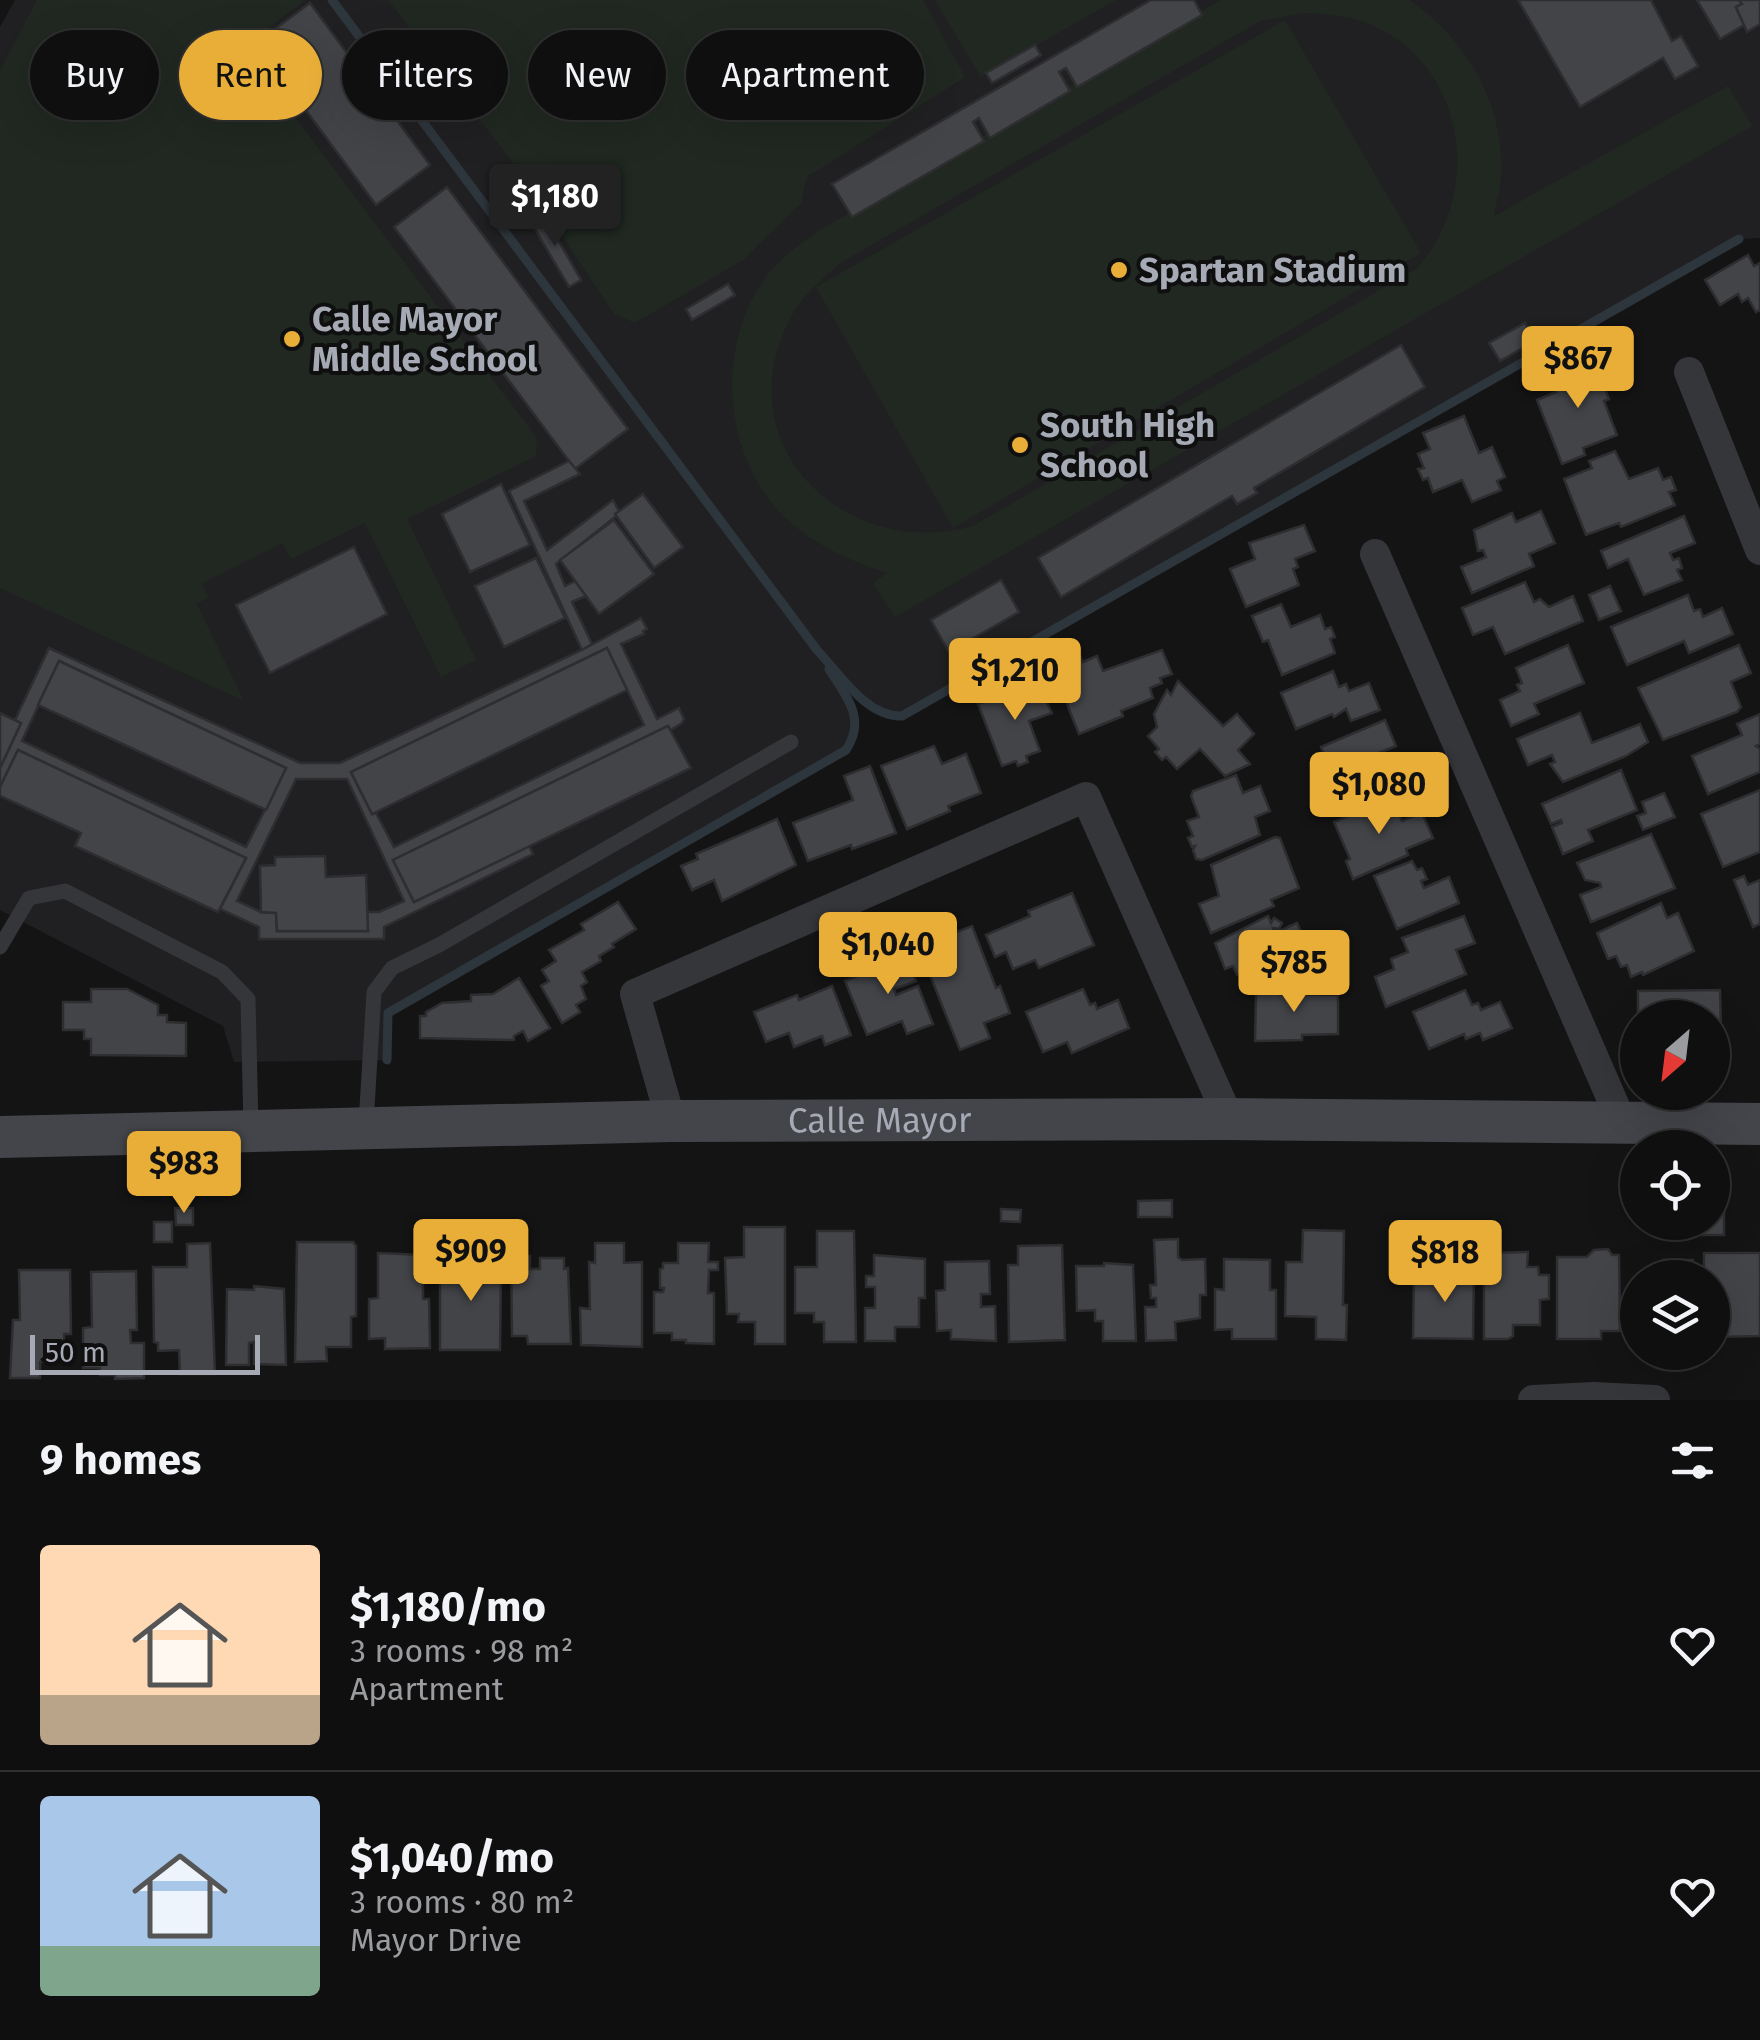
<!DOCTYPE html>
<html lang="en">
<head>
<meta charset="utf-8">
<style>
  :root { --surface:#0f0f10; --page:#1d1d1e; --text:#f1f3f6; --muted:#9b9c9f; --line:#2f2f30; --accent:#e9ae38 }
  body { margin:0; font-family:"Fira Sans",sans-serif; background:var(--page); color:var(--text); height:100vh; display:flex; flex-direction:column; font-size:38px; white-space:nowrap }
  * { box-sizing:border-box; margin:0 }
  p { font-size:32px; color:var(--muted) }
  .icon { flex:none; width:55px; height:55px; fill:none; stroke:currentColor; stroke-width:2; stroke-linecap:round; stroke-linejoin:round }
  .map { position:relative; height:1400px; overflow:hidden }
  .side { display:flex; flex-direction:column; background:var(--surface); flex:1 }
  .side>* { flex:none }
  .hud { position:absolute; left:30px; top:30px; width:1000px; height:90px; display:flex; gap:20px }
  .needle { width:65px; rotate:208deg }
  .buttons { position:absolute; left:1620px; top:1000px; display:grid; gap:20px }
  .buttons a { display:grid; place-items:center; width:110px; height:110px; border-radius:50%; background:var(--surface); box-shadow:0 10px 40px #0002,0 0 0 2px var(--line); font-size:50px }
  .scale { position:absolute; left:30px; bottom:25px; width:230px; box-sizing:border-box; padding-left:10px; border:5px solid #a6aab5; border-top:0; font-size:28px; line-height:35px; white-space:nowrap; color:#a6aab5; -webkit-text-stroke:8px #0f0f10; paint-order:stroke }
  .price { position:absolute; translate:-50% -85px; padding:0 22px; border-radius:10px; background:var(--accent); color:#111; font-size:32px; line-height:65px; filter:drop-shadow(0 2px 5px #0008) }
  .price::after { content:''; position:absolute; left:50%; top:60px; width:30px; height:22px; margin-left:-15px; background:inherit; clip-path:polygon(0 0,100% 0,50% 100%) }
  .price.current { background:#222; color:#fff }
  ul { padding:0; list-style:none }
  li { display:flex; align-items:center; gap:30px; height:250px; padding:0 40px }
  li+li { border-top:2px solid var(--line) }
  li span { display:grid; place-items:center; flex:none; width:280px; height:200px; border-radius:10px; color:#555 }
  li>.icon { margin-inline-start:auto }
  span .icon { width:120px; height:120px; fill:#fffc; stroke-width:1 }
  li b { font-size:42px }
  h2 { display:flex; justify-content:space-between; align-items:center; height:120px; padding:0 40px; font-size:42px }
  .tag { padding:0 35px; border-radius:45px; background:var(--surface); box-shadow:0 10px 40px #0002,0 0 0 2px var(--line); font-size:35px; line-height:90px }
  .tag.current { background:var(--accent); color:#111 }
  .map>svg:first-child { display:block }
  .built { fill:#202022 }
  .green { fill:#202821; fill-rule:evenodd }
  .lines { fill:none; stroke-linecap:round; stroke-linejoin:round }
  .stream { stroke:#2e363d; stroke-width:9 }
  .building { fill:#434448; stroke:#2e2e31; stroke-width:2.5; fill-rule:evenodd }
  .lane { stroke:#35363a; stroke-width:15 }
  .street { stroke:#35363a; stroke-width:30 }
  .secondary { stroke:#43454a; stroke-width:42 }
  .poi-dot { fill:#e9ae38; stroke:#0f0f10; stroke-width:4 }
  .labels { text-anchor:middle; stroke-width:8; stroke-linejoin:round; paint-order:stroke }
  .poi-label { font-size:35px; font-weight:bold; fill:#a6aab5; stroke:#0f0f10; text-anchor:start }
  .street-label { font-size:35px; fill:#a6aab5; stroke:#0f0f10 }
</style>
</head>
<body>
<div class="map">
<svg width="1760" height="1400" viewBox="0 0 1760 1400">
  <rect width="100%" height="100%" fill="#141415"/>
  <polygon class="built" points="15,0 1760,0 1760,238 1739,239 902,716 890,716 860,694 821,655 856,716 853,740 836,757 388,1013 387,1060 234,1062 223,1026 0,910 0,27"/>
  <g class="green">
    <polygon points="37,0 305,0 243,48 537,438 536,456 407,519 476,660 441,677 365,523 291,559 282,543 202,583 208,597 197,604 244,701 0,588 0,70"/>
    <polygon points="388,0 923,0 965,77 807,177 801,203 743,260 635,323 614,314 517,168"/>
    <polygon points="935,0 1116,0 981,77"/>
    <path d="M1221,0H1409C1470,41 1509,112 1500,186C1499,196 1495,206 1494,216L1728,86L1752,126L895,617L873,583L887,573C844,559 799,538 771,502C722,440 719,342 765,278C780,258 802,242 823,228ZM1305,13C1328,14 1353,16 1374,26C1468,69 1483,196 1416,269L973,526C846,562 724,445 790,319C802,295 822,279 842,262L1260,21Z"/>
    <polygon points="1285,20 1421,253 953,528 816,287"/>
  </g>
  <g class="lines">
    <g class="stream">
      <path d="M332,0L817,650C840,674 866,717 902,716L1739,239"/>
      <path d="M387,1060L388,1013L846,750C867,719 846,696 829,669"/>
    </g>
  </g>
  <g class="building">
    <polygon points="1151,0 1194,0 1202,15 1077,87 1066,68 1059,72 1070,91 990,138 979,118 973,122 984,141 852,217 832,184"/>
    <polygon points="1518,0 1651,0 1672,41 1681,36 1698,66 1675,79 1663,58 1580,107"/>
    <polygon points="1697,0 1739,0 1742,4 1736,7 1744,25 1720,39"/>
    <polygon points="1739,0 1760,0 1760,24 1747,32 1736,7 1742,4"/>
    <polygon points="310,3 430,165 376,205 256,43"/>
    <polygon points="1035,45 1041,55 992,83 986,73"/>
    <polygon points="447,187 628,429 575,469 394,227"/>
    <polygon points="542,212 581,280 569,287 529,219"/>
    <polygon points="1748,255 1754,266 1760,263 1760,310 1756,312 1748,298 1742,302 1738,294 1720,305 1705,280"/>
    <polygon points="728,284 735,295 692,320 686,309"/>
    <polygon points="1525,323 1535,341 1500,361 1489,343"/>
    <polygon points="1401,345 1425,387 1254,488 1257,493 1237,504 1232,496 1061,597 1038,558"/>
    <polygon points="1592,356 1609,399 1604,401 1617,435 1583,448 1585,455 1562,464 1537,400 1556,392 1552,383 1566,377 1563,368"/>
    <polygon points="1464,416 1479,453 1492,447 1505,477 1497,481 1501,490 1472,502 1462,480 1433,492 1428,478 1423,480 1418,469 1424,468 1418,454 1430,449 1423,433"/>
    <polygon points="1615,451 1629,479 1658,468 1663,480 1671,477 1676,490 1669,492 1675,505 1621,527 1619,523 1586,535 1564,479 1592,468 1589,461"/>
    <polygon points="569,461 580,474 524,501 547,550 613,500 620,513 556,564 565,586 575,581 586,596 572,602 592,644 582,650 509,491"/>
    <polygon points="501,484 530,545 470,572 442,514"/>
    <polygon points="643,494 683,547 654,568 615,514"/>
    <polygon points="1541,511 1555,543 1529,554 1534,566 1472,593 1461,567 1486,557 1483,550 1478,551 1474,530 1512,513 1516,522"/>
    <polygon points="1684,516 1695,543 1670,553 1673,560 1679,558 1682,568 1677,570 1682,580 1644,595 1628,559 1608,568 1601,551"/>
    <polygon points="614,520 654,574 599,614 560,560"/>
    <polygon points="1304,525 1315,551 1295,559 1298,567 1293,569 1299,585 1246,607 1230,569 1255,559 1249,543"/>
    <polygon points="354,547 387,614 270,673 236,605"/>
    <polygon points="536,558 565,618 504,647 475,586"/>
    <polygon points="1001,580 1019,612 949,652 931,620"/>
    <polygon points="1525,582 1534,602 1540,599 1549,607 1573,596 1583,621 1505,654 1493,627 1473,635 1462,608"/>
    <polygon points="1610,586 1621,611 1599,620 1589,595"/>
    <polygon points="1688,595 1694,611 1700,609 1703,617 1722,608 1733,634 1689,653 1684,641 1627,665 1611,627"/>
    <polygon points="1281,604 1291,627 1320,615 1325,629 1331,627 1335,637 1330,639 1335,653 1282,675 1268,640 1263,642 1252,616"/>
    <path d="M641,618L647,629L643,631L644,634L621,644L657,719L679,708L684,719L682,723L671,730L668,726L393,860L414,902L529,846L533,854L384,927V939H259V927L220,909L246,858L18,750L0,787V768L21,723L15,720L49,648L300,763H340L582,650ZM607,648L644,725L394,847L376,813L372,814L351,772ZM59,661L286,768L246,847L22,741ZM296,779H347L404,901L379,912H367L368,931H277L276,913L261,912L237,901Z"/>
    <polygon points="1068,644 1072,653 1078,651 1083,662 1097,656 1103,671 1162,650 1172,674 1160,678 1162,683 1150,688 1153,698 1121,711 1123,716 1079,734 1063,694 1061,694 1050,662 1059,658 1055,649"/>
    <polygon points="1568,645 1584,683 1534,704 1539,714 1511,726 1500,700 1520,691 1517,685 1522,683 1516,668"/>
    <polygon points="1739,645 1751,673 1731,682 1741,707 1737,712 1663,740 1638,688"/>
    <polygon points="607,648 627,690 372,814 351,772"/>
    <polygon points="59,661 286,768 266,810 38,705"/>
    <polygon points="1333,671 1339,687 1346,684 1349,691 1369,683 1380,710 1351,721 1346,709 1334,717 1332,714 1296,729 1281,693"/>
    <polygon points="1178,681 1223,726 1237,714 1254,734 1238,750 1250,764 1225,776 1200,749 1177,769 1166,757 1162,760 1155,752 1159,749 1148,736 1157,727 1154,714 1167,690 1171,695"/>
    <polygon points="1037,682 1052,713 1029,721 1040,751 1026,756 1028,762 1018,766 1016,761 1002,766 978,704"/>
    <polygon points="0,713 21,723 0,768"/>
    <polygon points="1580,713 1592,743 1640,724 1648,742 1626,756 1563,782 1550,764 1555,762 1552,755 1528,765 1517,739"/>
    <polygon points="1760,714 1760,744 1756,746 1760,749 1760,772 1708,794 1692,756 1742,735 1737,724"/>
    <polygon points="1385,720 1396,746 1369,757 1372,764 1378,762 1382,771 1376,774 1380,784 1343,800 1321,747"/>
    <polygon points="668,726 691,768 414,902 393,860"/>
    <polygon points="934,746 942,764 966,754 981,793 948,806 950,811 907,829 881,766"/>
    <polygon points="18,750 246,858 218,912 75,846 81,833 0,796 0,787"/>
    <polygon points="870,766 896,833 852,849 851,845 808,861 793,823 853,800 844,776"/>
    <polygon points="1621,770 1637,810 1588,830 1593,841 1563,854 1552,827 1562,823 1561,820 1551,824 1542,804"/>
    <polygon points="1236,775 1243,793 1260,786 1270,811 1255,817 1260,835 1202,860 1196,859 1193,850 1195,846 1192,847 1188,838 1193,836 1187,821 1199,817 1191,796 1193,791"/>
    <polygon points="1760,790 1760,852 1723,867 1701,814"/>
    <polygon points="1664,793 1675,817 1643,830 1637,816 1646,813 1642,802"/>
    <polygon points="1387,800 1391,803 1394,816 1399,814 1402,821 1422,813 1433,838 1406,849 1408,855 1353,879 1346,861 1350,859 1334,822"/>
    <polygon points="777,819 796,865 722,901 714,880 692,890 681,866 698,859 696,854"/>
    <polygon points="1651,834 1675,888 1591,922 1580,895 1601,887 1600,883 1585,880 1577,863"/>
    <polygon points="1275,837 1280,838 1299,888 1271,900 1274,906 1211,933 1199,904 1219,896 1211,865"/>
    <polygon points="325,856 326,877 366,875 368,931 277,931 276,913 261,912 260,866 275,865 275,857"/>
    <polygon points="1412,861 1417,870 1422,868 1427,879 1421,881 1424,888 1449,877 1459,903 1397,929 1374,876"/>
    <polygon points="1744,876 1748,885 1760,880 1760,924 1753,927 1734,880"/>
    <polygon points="1072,893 1094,945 1039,968 1035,960 1013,969 1006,952 995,957 986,935 1030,916 1028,911"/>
    <polygon points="618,902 636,929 612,944 614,947 599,956 601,961 582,972 587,982 581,986 586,999 576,1005 580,1012 562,1023 541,986 549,981 542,970 556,961 549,950 584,930 581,924"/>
    <polygon points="1661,903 1667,918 1678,913 1694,951 1643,975 1642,972 1631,977 1627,965 1621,967 1616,956 1608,959 1597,933"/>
    <polygon points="1268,916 1271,923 1274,918 1282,923 1279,929 1273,928 1275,933 1297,923 1314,961 1248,988 1242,973 1237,975 1233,966 1225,969 1215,943"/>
    <polygon points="1464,916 1475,943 1456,950 1466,974 1386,1007 1375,977 1394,969 1391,959 1408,952 1402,938"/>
    <polygon points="972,926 996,988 1000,986 1010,1013 984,1023 990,1038 960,1050 924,960 951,949 946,936"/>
    <polygon points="905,952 916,981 894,989 896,995 918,986 933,1024 907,1034 902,1021 867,1035 845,981 860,975 858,970"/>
    <polygon points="519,978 550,1028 528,1041 523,1031 514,1036 514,1040 420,1038 420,1016 426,1016 426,1012 442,1003 471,1001 471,995 493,994"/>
    <polygon points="1281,984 1280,994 1338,995 1338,1034 1302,1035 1302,1040 1255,1041 1256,994"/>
    <polygon points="832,986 851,1035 825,1045 822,1036 794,1047 789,1033 766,1042 754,1012 797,995 799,1000"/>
    <polygon points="91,989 127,989 158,1005 158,1015 167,1015 167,1022 186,1023 186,1056 91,1055 91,1039 84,1039 84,1030 63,1030 63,1002 91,1002"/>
    <polygon points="1083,989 1090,1005 1095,1003 1097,1009 1118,1000 1129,1028 1072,1053 1067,1042 1043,1052 1026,1012"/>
    <polygon points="1465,990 1472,1005 1478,1003 1481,1010 1500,1002 1512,1028 1483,1040 1480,1033 1466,1039 1464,1034 1429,1049 1413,1012"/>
    <polygon points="1720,990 1721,1031 1712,1031 1712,1018 1638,1018 1638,991"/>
    <polygon points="1172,1200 1172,1217 1138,1217 1138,1201"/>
    <polygon points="1712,1203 1724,1203 1724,1235 1700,1235 1700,1222 1712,1222"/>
    <polygon points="175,1208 193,1208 193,1225 176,1225"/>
    <polygon points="1001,1209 1021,1210 1020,1222 1001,1221"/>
    <rect x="154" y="1222" width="18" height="20"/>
    <polygon points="744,1227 785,1227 785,1344 755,1344 755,1322 738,1322 739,1314 727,1314 725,1258 744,1257"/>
    <polygon points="1303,1230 1344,1231 1343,1305 1347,1305 1346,1340 1316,1339 1316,1317 1285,1316 1286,1262 1302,1262"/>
    <polygon points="817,1231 854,1231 856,1342 824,1342 824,1322 814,1322 814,1313 795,1313 795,1267 817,1267"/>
    <polygon points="1178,1239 1178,1257 1182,1260 1205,1259 1206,1295 1200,1295 1200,1318 1175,1322 1176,1340 1146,1341 1145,1307 1156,1307 1156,1298 1151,1298 1150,1285 1156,1285 1154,1240"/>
    <polygon points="297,1242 353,1242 356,1246 356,1316 351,1317 351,1347 326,1347 327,1361 295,1362"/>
    <polygon points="210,1243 215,1374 180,1374 179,1350 158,1351 158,1343 154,1342 153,1267 187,1267 187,1244"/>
    <polygon points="595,1243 624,1243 624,1263 642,1262 642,1347 581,1345 580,1308 590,1309 589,1262 595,1263"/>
    <polygon points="678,1243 709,1243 708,1262 718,1262 718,1270 709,1270 708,1293 714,1293 714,1344 686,1343 686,1340 672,1340 672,1333 654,1333 654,1292 663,1292 664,1288 660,1288 660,1269 663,1268 663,1263 678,1263"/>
    <polygon points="1062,1245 1065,1340 1009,1342 1008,1265 1018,1265 1018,1246"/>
    <polygon points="1608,1249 1612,1255 1619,1255 1620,1331 1601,1331 1601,1339 1557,1339 1557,1257 1587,1257 1594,1250"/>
    <polygon points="1528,1252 1527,1267 1538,1267 1539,1275 1549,1275 1549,1299 1540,1300 1540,1325 1513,1325 1513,1336 1508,1339 1484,1339 1484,1276 1492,1276 1491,1253"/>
    <polygon points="378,1253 423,1255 423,1299 429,1299 430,1348 385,1349 385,1338 369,1339 369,1299 378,1298"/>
    <polygon points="1704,1253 1760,1253 1760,1336 1712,1337 1712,1278 1704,1278"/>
    <polygon points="456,1255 494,1255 497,1273 501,1273 500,1350 440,1350 440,1266 456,1266"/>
    <polygon points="874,1255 925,1259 925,1298 919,1298 919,1327 895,1327 895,1341 865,1341 865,1308 875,1308 875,1287 866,1287 866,1276 874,1276"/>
    <polygon points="511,1256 530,1256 530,1269 540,1269 540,1258 564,1258 564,1269 568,1268 571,1344 528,1344 527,1336 512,1336"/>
    <polygon points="1224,1259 1270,1260 1270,1290 1276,1290 1276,1339 1232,1339 1232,1329 1215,1330 1215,1289 1224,1290"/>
    <polygon points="1663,1260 1693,1260 1694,1278 1642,1278 1663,1277"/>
    <polygon points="989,1261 990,1294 981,1294 981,1307 995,1306 996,1341 951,1339 951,1330 937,1331 936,1291 945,1290 945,1262"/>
    <polygon points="1104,1263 1133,1265 1136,1341 1103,1341 1103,1321 1095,1321 1095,1310 1077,1311 1076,1266 1104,1266"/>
    <polygon points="1448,1264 1474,1264 1473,1339 1413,1338 1414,1278 1448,1278"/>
    <polygon points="19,1270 70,1270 71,1334 64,1334 65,1357 47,1357 47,1362 40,1362 40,1378 10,1378 13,1320 20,1320"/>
    <polygon points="136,1271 137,1330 130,1330 131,1343 144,1343 144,1378 115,1379 115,1375 100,1375 100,1368 83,1368 83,1328 92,1327 91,1272"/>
    <polygon points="254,1286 284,1289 286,1365 254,1364 254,1342 249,1343 249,1365 226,1365 227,1289 254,1290"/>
    <rect x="1628" y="1295" width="10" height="41"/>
  </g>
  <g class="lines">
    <g class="lane">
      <polyline points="0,947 29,898 65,891 222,972 248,999 251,1127"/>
      <polyline points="366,1124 374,992 392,968 439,945 791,742"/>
    </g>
    <g class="street">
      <polyline points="1689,372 1760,550"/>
      <polyline points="1375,554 1623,1125"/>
      <polyline points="671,1121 635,994 1086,797 1229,1119"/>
      <polyline points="1533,1400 1594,1397 1655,1400"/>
    </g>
    <path class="secondary" id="s1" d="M0,1137L671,1121L1229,1119L1760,1124"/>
  </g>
  <g class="poi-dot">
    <circle cx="1119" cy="270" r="10"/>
    <circle cx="292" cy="339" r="10"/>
    <circle cx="1020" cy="445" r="10"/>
  </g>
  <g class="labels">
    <g class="poi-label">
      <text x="1139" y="282">Spartan Stadium</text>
      <text x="312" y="331">Calle Mayor<tspan x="312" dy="40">Middle School</tspan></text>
      <text x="1040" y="437">South High<tspan x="1040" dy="40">School</tspan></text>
    </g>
    <g class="street-label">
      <text dy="12" stroke="none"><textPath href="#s1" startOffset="880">Calle Mayor</textPath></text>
    </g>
  </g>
</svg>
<div class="buttons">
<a><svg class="needle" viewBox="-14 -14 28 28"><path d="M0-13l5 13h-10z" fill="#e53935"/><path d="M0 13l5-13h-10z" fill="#9b9c9f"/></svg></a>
<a><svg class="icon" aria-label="locate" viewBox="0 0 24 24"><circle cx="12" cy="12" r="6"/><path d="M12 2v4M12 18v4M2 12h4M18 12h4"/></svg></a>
<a><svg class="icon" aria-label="layers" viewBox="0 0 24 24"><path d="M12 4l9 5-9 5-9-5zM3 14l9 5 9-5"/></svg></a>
</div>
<div class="scale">50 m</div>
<b class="price current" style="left:555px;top:249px">$1,180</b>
<b class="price" style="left:1578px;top:411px">$867</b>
<b class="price" style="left:1015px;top:723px">$1,210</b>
<b class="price" style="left:1379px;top:837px">$1,080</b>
<b class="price" style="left:888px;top:997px">$1,040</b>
<b class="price" style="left:1294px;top:1015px">$785</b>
<b class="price" style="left:184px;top:1216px">$983</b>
<b class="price" style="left:471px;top:1304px">$909</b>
<b class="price" style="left:1445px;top:1305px">$818</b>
<div class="hud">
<a class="tag">Buy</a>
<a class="tag current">Rent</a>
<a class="tag">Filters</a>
<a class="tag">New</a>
<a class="tag">Apartment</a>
</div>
</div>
<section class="side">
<h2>9 homes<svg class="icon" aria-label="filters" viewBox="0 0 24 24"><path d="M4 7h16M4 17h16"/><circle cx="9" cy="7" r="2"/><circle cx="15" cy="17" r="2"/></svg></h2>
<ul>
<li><span style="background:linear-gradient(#ffd9b3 75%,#b9a48a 0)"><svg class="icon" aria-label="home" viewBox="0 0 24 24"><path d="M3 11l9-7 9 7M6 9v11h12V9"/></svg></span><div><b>$1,180/mo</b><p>3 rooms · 98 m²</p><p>Apartment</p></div><svg class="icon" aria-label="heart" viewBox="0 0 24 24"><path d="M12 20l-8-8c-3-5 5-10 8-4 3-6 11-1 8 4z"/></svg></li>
<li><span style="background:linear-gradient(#a9c7e8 75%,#7fa58c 0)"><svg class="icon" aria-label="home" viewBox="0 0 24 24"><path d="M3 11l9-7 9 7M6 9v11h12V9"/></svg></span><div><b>$1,040/mo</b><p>3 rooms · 80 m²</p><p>Mayor Drive</p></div><svg class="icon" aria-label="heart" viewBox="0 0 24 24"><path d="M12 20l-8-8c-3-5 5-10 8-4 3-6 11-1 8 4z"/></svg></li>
</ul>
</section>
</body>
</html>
